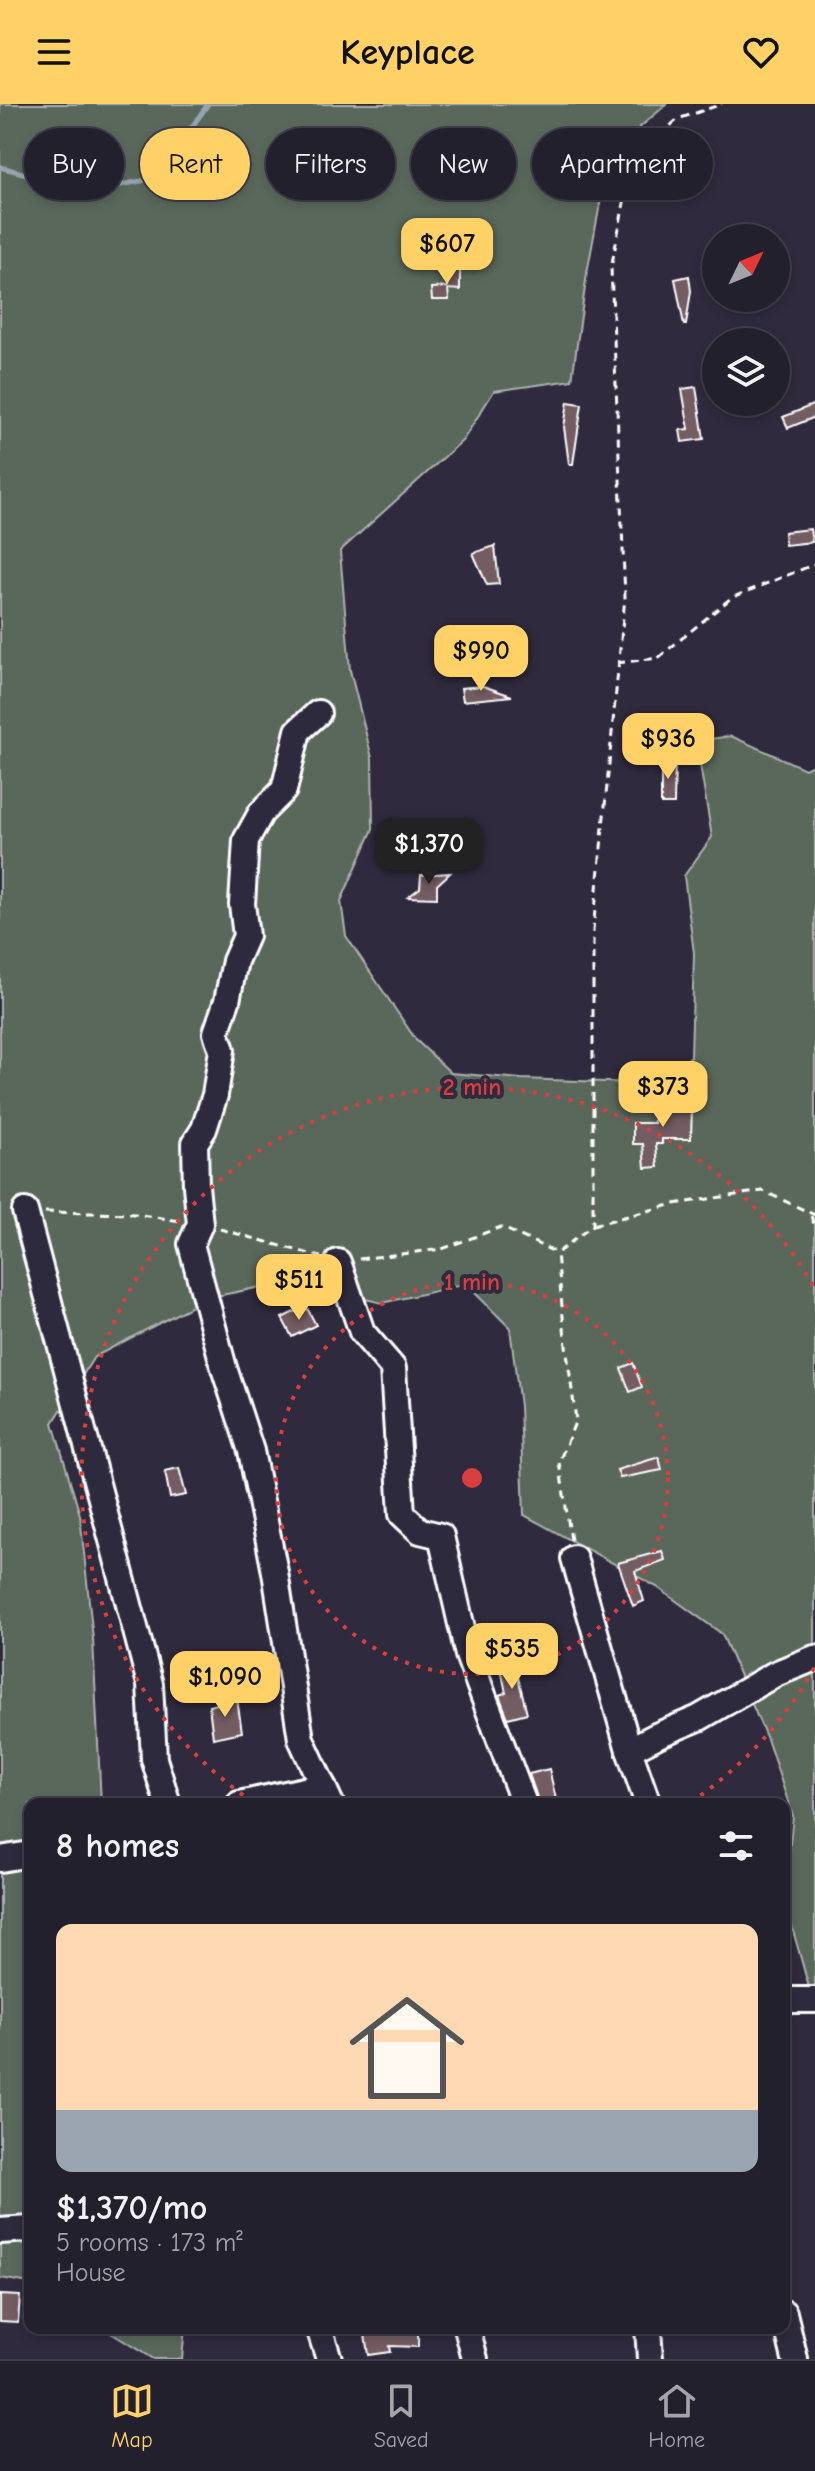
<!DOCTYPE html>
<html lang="en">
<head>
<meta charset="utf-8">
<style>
  :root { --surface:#23202e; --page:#2f2d3a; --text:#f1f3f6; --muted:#a3a3aa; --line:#403e4a; --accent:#ffd166 }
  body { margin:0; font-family:"Comic Neue",sans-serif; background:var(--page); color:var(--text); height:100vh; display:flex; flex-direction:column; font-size:30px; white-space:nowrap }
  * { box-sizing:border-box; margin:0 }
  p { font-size:26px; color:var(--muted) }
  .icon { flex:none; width:44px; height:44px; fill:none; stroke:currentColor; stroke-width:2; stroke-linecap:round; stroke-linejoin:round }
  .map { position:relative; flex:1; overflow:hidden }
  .sheet { position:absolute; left:24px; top:1694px; width:766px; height:536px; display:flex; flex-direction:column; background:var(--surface); border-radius:16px; box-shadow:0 4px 12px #0003,0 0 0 2px var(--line) }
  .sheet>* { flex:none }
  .banner { position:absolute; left:24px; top:24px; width:768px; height:72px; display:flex; gap:16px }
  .needle { width:52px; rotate:47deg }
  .buttons { position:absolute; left:702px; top:120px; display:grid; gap:16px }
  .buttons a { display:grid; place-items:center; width:88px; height:88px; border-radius:50%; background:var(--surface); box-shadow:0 4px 12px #0003,0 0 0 2px var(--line); font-size:40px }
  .price { position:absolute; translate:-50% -68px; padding:0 18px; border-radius:16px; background:var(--accent); color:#111; font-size:26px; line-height:52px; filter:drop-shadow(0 2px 4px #0008) }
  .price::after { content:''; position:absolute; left:50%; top:48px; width:24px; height:18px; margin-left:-12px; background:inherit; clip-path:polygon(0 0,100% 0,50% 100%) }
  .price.current { background:#222; color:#fff }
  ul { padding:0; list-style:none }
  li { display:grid; align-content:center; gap:16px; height:424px; padding:0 32px }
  li span { display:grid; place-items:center; height:248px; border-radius:16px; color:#555 }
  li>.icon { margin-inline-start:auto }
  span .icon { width:144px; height:144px; fill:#fffc; stroke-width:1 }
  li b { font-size:34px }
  h2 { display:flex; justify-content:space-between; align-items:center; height:96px; padding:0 32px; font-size:34px }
  .chip { padding:0 28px; border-radius:36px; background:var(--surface); box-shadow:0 4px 12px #0003,0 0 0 2px var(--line); font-size:28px; line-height:72px }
  .chip.current { background:var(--accent); color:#111 }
  header { display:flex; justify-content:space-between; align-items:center; height:104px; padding:0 32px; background:var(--accent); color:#111; font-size:36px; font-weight:800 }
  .tab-bar { display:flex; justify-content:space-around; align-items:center; height:112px; border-top:2px solid var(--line); background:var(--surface); font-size:22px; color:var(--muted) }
  .tab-bar a { display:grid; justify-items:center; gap:4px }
  .tab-bar .current { color:var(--accent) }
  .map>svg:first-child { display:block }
  .green { fill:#5a675c; stroke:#acb3ae; stroke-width:2 }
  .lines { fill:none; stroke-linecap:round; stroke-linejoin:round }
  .stream { stroke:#96a4b0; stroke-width:5 }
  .building { fill:#735c62; stroke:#fff; stroke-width:2 }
  .minor-casing { stroke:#fff; stroke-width:30 }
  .path { stroke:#fff; stroke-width:3; stroke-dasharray:8 6; stroke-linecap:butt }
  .minor { stroke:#2f2a3d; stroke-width:24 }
  .ring { fill:none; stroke:#da3e3e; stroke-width:4; stroke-dasharray:4 8 }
  .centre { fill:#da3e3e; stroke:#2f2a3d; stroke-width:4 }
  .ring-label { font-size:24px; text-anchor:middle; font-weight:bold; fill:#da3e3e; stroke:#2f2a3d; stroke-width:8; stroke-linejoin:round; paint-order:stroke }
</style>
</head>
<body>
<header><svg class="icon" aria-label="menu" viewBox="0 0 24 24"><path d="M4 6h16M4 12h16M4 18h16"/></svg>Keyplace<svg class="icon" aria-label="heart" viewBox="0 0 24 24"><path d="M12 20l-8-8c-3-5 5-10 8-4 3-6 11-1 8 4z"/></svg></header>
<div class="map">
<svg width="815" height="2255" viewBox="0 0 815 2255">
  <rect width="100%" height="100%" fill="#2f2a3d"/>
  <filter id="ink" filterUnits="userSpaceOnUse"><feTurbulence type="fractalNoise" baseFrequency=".0125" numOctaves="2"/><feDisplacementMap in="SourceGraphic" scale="16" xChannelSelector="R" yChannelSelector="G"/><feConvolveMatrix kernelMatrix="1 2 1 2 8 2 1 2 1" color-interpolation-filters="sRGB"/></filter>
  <g filter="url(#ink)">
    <g class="green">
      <polygon points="0,0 667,0 639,24 606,68 587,169 572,276 494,287 463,336 340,447 350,566 372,654 373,725 341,797 346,832 416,936 451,969 521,975 663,980 691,952 694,849 684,772 712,733 696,637 731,632 805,665 815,660 815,1905 784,1794 793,1712 767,1635 722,1530 657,1483 524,1411 520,1302 510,1224 466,1180 382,1199 290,1177 207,1194 94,1253 53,1319 80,1411 93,1535 101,1700 30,1700 30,2179 0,2174"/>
      <polygon points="103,2224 185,2224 182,2255 153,2255"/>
    </g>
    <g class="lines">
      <polyline class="stream" points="0,63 91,87 156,74 208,0"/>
    </g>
    <g class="building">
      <polygon points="447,165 460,166 460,186 448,185 449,196 432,196 431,184 447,183"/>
      <polygon points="689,172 691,187 686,221 684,221 675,175"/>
      <polygon points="696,283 704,335 682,338 680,326 689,325 682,285"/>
      <polygon points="568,298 582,300 573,360 569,360 564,323"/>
      <polygon points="815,300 815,313 788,324 783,313"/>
      <polygon points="810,425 812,438 785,441 784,428"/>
      <polygon points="495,442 499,480 487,481 473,449"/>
      <polygon points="483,582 512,592 463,597 461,584"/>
      <polygon points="661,654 675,654 674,700 661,700"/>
      <polygon points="450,769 437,781 437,794 408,793 420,784 421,771"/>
      <polygon points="654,999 692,1001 691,1035 662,1035 662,1040 656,1040 658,1063 645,1064 643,1040 633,1040 633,1019 654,1019"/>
      <polygon points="306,1202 316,1221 292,1233 282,1214"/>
      <polygon points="633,1259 642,1283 630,1288 621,1264"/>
      <polygon points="659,1353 662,1366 620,1374 617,1366"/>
      <polygon points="179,1364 186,1391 170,1394 165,1367"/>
      <polygon points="662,1447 665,1456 635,1467 644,1497 633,1502 618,1459"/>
      <polygon points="514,1557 527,1609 508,1614 499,1591 506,1589 500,1560"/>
      <polygon points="237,1595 242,1628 213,1634 209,1602"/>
      <polygon points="549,1665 556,1695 539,1699 529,1670"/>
      <polygon points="0,2191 20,2192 18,2218 0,2217"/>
      <polygon points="396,2225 418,2226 418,2243 389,2242 390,2248 368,2251 365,2230"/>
    </g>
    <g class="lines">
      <defs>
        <g id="minor">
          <polyline points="318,609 298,627 284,686 261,709 246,736 242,800 246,832 235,857 227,897 216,929 222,946 215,991 204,1025 195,1039 196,1082 200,1120 191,1140 224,1264 251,1347 275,1468 301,1635 331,1700"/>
          <polyline points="25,1107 150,1580 154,1655 168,1700"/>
          <polyline points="338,1158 362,1228 393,1264 402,1410 420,1427 441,1432 468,1551 524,1700"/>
          <polyline points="574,1454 629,1646 648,1700"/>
          <polyline points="629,1646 658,1631 699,1614 775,1570 815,1554"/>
          <polyline points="239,1700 323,1682"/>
          <polyline points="0,1755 30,1750"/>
          <polyline points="784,1896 815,1896"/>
          <polyline points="0,2127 30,2125"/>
          <polyline points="784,2209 795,2255"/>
          <polyline points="319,2224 329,2255"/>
          <polyline points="467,2224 475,2255"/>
          <polyline points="648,2224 650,2255"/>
        </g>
      </defs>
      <use href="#minor" class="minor-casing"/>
      <g class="path">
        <polyline points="617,559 658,554 731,494 815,460"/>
        <polyline points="45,1108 135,1110 181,1117"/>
        <polyline points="811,1112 815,1123"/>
        <polyline points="593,1121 674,1100 763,1087 815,1111"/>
        <polyline points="220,1125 321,1153"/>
        <polyline points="359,1155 442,1145 501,1123 557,1149"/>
        <polyline points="571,1436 559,1358 576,1316 565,1234 557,1149 593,1121 593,827 625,493 611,164 625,94 644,45 678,15 722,0"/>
      </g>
      <use href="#minor" class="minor"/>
    </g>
  </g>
  <g class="ring">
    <circle cx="472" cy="1374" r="196"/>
    <path d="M814 1564A391 391 0 0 1 691 1698M253 1698A391 391 0 1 1 814 1184"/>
  </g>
  <circle cx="472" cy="1374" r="12" class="centre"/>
  <g class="ring-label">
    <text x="472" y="991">2 min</text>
    <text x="472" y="1186">1 min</text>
  </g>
</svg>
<div class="buttons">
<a><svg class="needle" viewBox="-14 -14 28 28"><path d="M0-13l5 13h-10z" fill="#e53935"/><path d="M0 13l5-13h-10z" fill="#a3a3aa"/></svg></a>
<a><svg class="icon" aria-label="layers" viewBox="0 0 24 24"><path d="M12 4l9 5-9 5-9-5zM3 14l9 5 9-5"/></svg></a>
</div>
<b class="price" style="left:447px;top:182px">$607</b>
<b class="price" style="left:481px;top:589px">$990</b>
<b class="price" style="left:668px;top:677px">$936</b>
<b class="price current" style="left:429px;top:782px">$1,370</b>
<b class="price" style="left:663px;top:1025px">$373</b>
<b class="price" style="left:299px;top:1218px">$511</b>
<b class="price" style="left:512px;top:1587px">$535</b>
<b class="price" style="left:225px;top:1615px">$1,090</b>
<div class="banner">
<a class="chip">Buy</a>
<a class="chip current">Rent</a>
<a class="chip">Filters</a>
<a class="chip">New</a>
<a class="chip">Apartment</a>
</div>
<section class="sheet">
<h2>8 homes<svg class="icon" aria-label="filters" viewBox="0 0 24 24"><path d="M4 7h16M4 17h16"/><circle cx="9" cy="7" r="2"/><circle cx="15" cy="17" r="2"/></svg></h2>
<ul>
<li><span style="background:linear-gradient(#ffd9b3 75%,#9aa5b1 0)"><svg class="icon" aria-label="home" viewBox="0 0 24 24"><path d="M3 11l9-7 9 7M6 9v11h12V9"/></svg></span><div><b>$1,370/mo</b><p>5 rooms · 173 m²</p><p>House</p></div></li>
</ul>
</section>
</div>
<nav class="tab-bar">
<a class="current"><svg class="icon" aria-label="map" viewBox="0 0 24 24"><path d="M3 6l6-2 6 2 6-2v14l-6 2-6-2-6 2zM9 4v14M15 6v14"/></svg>Map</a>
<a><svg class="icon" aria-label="saved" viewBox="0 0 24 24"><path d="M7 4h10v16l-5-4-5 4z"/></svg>Saved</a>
<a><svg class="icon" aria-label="home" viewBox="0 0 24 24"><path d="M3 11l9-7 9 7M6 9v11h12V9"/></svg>Home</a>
</nav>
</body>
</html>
